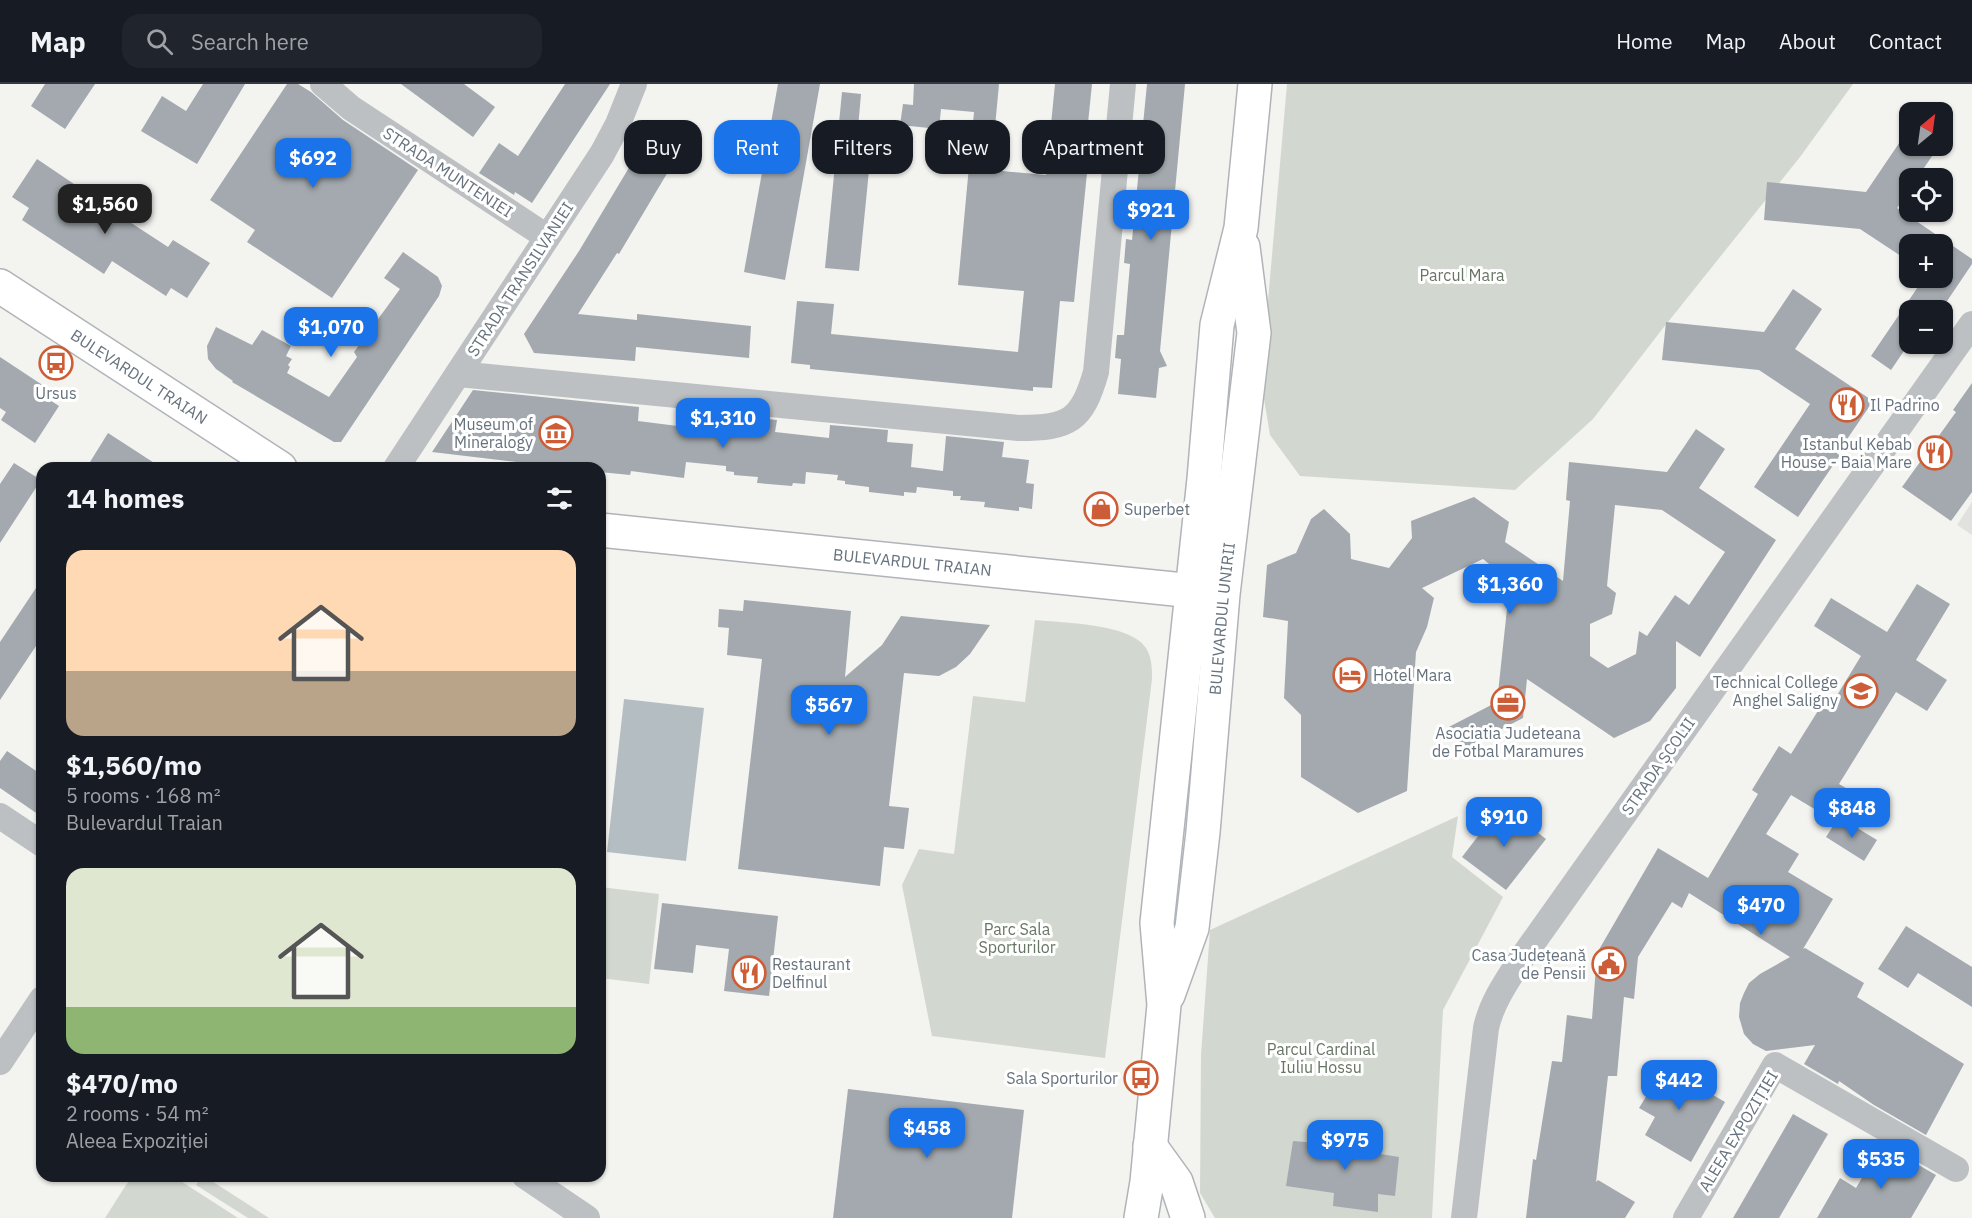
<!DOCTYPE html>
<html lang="en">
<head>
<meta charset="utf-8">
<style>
  :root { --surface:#171b24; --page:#20242c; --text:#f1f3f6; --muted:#9ea1a6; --line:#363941; --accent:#1a73e8 }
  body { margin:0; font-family:"IBM Plex Sans",sans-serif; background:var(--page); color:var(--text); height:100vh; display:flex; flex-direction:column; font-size:22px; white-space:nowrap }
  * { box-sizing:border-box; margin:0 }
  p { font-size:20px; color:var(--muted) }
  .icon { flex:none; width:33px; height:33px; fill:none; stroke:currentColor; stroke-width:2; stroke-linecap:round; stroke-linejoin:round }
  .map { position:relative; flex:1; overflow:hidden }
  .details { position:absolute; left:36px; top:378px; width:570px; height:720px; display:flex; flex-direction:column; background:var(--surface); border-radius:18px; box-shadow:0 2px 4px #0004 }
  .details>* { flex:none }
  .hud { position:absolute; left:624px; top:36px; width:570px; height:54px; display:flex; gap:12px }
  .needle { width:39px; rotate:29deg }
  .tools { position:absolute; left:1899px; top:18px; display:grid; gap:12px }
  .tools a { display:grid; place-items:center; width:54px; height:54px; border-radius:12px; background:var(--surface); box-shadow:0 2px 4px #0004; font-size:30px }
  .price { position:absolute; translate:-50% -51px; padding:0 14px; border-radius:12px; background:var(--accent); color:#fff; font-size:20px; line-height:39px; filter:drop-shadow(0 2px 3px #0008) }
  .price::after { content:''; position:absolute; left:50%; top:36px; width:18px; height:14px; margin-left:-9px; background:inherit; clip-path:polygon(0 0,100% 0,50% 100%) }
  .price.on { background:#222; color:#fff }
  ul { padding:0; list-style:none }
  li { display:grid; align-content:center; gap:12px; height:318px; padding:0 30px }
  li span { display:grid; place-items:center; height:186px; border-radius:18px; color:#555 }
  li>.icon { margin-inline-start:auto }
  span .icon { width:108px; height:108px; fill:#fffc; stroke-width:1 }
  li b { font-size:26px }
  h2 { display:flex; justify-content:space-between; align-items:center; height:72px; padding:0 30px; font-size:26px }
  .tag { padding:0 21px; border-radius:18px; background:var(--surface); box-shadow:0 2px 4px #0004; font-size:21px; line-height:54px }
  .tag.on { background:var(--accent); color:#fff }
  header { display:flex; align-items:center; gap:36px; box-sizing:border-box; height:84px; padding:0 30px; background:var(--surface); border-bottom:2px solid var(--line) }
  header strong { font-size:28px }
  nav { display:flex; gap:33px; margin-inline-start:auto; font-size:21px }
  .search { width:420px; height:54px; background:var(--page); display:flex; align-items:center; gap:15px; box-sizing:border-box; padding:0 21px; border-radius:18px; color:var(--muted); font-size:22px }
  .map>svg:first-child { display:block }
  .built { fill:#e1e2e0 }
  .green { fill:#d2d8d0 }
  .water { fill:#b4bec2 }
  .building { fill:#a3a9ae; fill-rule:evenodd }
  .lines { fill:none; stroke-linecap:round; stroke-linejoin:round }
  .secondary-casing { stroke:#b0b4b8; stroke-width:36 }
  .street { stroke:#bdc0c3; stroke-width:26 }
  .secondary { stroke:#fff; stroke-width:33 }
  .labels { text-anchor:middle; stroke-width:6; stroke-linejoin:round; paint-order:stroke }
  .street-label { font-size:16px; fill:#66727d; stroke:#fff }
  .park-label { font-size:16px; fill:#677564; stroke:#fff }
  .poi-label { font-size:16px; fill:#66727d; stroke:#fff; text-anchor:end }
</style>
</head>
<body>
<header>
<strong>Map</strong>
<div class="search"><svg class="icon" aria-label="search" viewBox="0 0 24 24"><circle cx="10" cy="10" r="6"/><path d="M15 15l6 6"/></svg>Search here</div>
<nav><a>Home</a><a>Map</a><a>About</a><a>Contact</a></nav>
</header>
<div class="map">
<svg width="1972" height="1134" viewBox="0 0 1972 1134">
  <rect width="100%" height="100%" fill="#f3f3f0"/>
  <polygon class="built" points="1972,418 1972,451 1957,441"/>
  <g class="green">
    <polygon points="1287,0 1853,0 1800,73 1660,248 1593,335 1515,406 1300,392 1270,351 1261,297"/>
    <path d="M1035,536C1062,539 1130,539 1146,564C1152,574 1152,584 1152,595L1105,974L932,952L902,801L919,765L954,770L973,612L1025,618Z"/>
    <polygon points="1458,732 1452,773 1503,813 1443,926 1432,1134 1215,1134 1200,1109 1201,971 1210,846"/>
    <polygon points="600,803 659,810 649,900 600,894"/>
    <polygon points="134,1092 173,1092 238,1134 105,1134 126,1101"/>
    <polygon points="202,1092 204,1092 269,1134 248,1134 196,1101"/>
  </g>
  <polygon class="water" points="624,615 704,624 686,777 607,768"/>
  <g class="building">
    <polygon points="45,0 95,0 65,45 31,22"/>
    <polygon points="203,0 245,0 197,80 141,47 162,12 186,27"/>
    <polygon points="287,0 298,0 311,8 343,36 418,86 332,214 247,158 255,146 210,116"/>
    <polygon points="401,0 464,0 495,23 473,53"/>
    <polygon points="565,0 610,0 532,119 515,108 514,111 479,89 499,59 518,72"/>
    <polygon points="778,0 820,0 785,196 744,188"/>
    <polygon points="914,0 999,0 991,86 1046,91 1055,0 1092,0 1083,88 1087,89 1074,218 1060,217 1052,304 1033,303 1033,307 810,285 810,281 791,279 797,217 834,220 831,250 1018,268 1024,207 958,201 974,28 941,25 939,45 900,41 903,20 913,21"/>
    <polygon points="1147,0 1185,0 1160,267 1167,282 1159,284 1156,314 1118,310 1121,275 1115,274 1117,251 1124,251 1130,180 1124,179 1126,155 1132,156 1139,85 1132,84 1135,60 1141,61"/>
    <polygon points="842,8 861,10 858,44 873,46 859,187 825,184"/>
    <polygon points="1910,43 1910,62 1939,62 1917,94 1910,94 1910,106 1897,124 1972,175 1972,180 1941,226 1910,226 1910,258 1891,286 1871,272 1924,194 1942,194 1942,160 1910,160 1910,178 1860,145 1764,136 1767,98 1866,108"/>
    <polygon points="651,47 681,66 619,170 617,169 578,230 637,236 637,230 751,242 749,274 636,263 635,277 534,269 524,250 579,167"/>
    <polygon points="37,75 74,100 68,108 111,136 116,129 168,163 173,156 210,179 187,214 171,204 166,212 112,177 104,190 22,136 29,124 12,113"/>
    <polygon points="403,168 438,193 442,202 439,212 341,358 334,358 232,298 233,297 216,285 208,275 207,262 216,243 252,261 262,246 291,262 286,272 292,275 288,281 290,283 287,289 329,313 357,273 354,268 400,205 384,194"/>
    <polygon points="1793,205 1822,225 1795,265 1873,317 1837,370 1840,371 1798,433 1754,403 1810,320 1759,286 1662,276 1666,238 1764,248"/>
    <polygon points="0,273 47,304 42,311 59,322 35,359 1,336 6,328 0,324"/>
    <polygon points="1972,299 1972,408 1951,437 1902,403 1956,328 1953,326"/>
    <polygon points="473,306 639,323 638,337 717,347 719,330 777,336 775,348 829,354 830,341 888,346 887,358 913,360 911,383 943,387 946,352 1004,358 1002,373 1029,376 1026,399 1034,400 1032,425 1019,423 1019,427 984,423 985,418 960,416 961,412 953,412 953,407 917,403 916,409 904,408 904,412 869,408 869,403 845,400 845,397 837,396 838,391 806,388 805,400 793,399 792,402 757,399 758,393 734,391 734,388 726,387 726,382 686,378 684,394 631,387 630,391 600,388 600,384 568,384 432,368"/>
    <path d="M1696,345L1725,365L1699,404L1776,456L1700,573L1676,557V604L1650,637L1614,654L1527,595L1523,634L1465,664L1443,646L1497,618L1510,497L1483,475L1422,504L1434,514L1427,543L1416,568L1407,707L1358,729L1301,693V631L1284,614L1288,537L1263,533L1267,481L1296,469L1311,435L1324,425L1350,450L1351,475L1389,484L1412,454L1411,437L1474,413L1509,438L1505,458L1563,497L1570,417L1566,416L1569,378L1667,388ZM1615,421L1662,426L1725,468L1689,521L1675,511L1647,552L1639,547L1636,570L1608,584L1590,572V540L1612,530L1616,509L1607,502Z"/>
    <polygon points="108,349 162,384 99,384 90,378"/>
    <polygon points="14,379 41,396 0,459 0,400"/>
    <polygon points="42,495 42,553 0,616 0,558"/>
    <polygon points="1917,500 1950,520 1916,576 1947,596 1927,627 1896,608 1839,700 1851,707 1833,736 1791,711 1766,750 1799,770 1788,788 1833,815 1803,865 1805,864 1864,899 1857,913 1964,980 1926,1051 1874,1021 1839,997 1838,1000 1804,980 1815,961 1766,967 1753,960 1744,950 1739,933 1740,919 1744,909 1749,899 1760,890 1790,873 1689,809 1682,824 1672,818 1638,873 1634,915 1624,913 1617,992 1608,992 1596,1098 1598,1096 1635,1118 1625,1134 1526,1134 1533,1075 1536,1076 1552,977 1562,978 1567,931 1592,935 1597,869 1658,764 1708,794 1758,710 1752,706 1779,662 1791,670 1821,622 1828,626 1861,572 1814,542 1831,514 1887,548"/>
    <polygon points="744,516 851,527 845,593 882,561 901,532 990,541 970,570 956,583 939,592 904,589 889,722 909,724 904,765 884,763 880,802 738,785 762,575 727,571 729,544 718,543 719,525 743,527"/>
    <polygon points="7,667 42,691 42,733 0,704 0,677"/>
    <polygon points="1502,721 1546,755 1506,806 1462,773"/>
    <polygon points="1839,733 1877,756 1864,777 1826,753"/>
    <polygon points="662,819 778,832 769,912 724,907 729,865 696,861 693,889 654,885"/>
    <polygon points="1906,842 1972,883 1972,923 1918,889 1908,904 1878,885"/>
    <polygon points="1655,977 1725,1018 1691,1078 1645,1051 1655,1033 1639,1024 1652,1003 1643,998"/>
    <polygon points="848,1005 1024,1026 1012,1134 833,1134"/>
    <polygon points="1793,1030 1828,1050 1779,1134 1733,1134"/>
    <polygon points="1345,1048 1375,1051 1374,1069 1399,1073 1395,1112 1378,1110 1378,1128 1333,1122 1334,1109 1286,1102 1293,1057 1345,1061"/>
    <polygon points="1882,1060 1936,1091 1911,1134 1817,1134 1840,1094 1856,1104"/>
  </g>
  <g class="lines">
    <defs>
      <g id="secondary">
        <path id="s1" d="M0,202L280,384"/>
        <path id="s2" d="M600,446L1213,509"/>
        <path id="s3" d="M1168,911L1192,844L1203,748L1223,510L1254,249L1243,163"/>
        <polyline points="1150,1062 1176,1098 1188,1134"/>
        <polyline points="1141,1134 1147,1098 1164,921 1157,839 1204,395 1217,241 1241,144 1255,0"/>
      </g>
    </defs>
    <use href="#secondary" class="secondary-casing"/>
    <g class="street">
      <polyline points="323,0 351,24 547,153"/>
      <path d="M458,290L1019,344C1069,344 1082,337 1096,288L1123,0"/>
      <polyline points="396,384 602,70 618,40 634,0"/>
      <polyline points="0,732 42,760"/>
      <polyline points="0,978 42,915"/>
      <polyline points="525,1092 587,1134"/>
      <path d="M1464,1134L1486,944C1491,921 1504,901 1517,881L1972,240"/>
      <polyline points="1686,1134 1775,981 1956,1085"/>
    </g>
    <use href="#secondary" class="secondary"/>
  </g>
  <defs>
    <symbol id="bus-ring" viewBox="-11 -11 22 22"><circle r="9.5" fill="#fff" stroke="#cd5d36" stroke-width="1.5"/><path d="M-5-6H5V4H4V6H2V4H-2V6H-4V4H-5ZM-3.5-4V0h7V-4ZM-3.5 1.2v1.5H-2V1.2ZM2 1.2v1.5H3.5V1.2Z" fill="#cd5d36"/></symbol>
    <symbol id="restaurant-ring" viewBox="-11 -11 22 22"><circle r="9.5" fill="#fff" stroke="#cd5d36" stroke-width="1.5"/><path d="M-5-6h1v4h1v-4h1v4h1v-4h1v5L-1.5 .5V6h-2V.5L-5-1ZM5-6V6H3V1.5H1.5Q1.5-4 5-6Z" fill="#cd5d36"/></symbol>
    <symbol id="museum-ring" viewBox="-11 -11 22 22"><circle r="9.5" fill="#fff" stroke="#cd5d36" stroke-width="1.5"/><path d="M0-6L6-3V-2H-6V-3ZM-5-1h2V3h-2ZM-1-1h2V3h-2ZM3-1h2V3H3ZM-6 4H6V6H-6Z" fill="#cd5d36"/></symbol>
    <symbol id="shop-ring" viewBox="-11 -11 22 22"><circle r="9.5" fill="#fff" stroke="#cd5d36" stroke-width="1.5"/><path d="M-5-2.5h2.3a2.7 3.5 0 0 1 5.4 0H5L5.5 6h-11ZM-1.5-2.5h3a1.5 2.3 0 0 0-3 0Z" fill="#cd5d36"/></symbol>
    <symbol id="hotel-ring" viewBox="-11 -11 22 22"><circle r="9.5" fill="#fff" stroke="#cd5d36" stroke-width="1.5"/><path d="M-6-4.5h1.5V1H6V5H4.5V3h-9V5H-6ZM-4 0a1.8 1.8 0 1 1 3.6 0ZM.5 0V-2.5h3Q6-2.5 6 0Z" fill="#cd5d36"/></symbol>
    <symbol id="university-ring" viewBox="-11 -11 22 22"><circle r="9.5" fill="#fff" stroke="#cd5d36" stroke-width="1.5"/><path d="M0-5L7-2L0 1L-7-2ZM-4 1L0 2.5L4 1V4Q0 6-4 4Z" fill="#cd5d36"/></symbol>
    <symbol id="office-ring" viewBox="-11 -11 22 22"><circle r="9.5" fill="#fff" stroke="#cd5d36" stroke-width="1.5"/><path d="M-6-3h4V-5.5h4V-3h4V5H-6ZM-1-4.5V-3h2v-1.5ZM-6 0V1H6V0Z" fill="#cd5d36"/></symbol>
    <symbol id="civic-ring" viewBox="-11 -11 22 22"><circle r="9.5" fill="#fff" stroke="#cd5d36" stroke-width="1.5"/><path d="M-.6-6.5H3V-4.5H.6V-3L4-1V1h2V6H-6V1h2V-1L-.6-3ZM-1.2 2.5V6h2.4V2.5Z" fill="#cd5d36"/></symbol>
  </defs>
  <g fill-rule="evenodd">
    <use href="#bus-ring" x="37" y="260" width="38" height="38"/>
    <use href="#restaurant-ring" x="1828" y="302" width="38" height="38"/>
    <use href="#museum-ring" x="537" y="330" width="38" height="38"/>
    <use href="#restaurant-ring" x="1916" y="350" width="38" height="38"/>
    <use href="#shop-ring" x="1082" y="406" width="38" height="38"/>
    <use href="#hotel-ring" x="1331" y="572" width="38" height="38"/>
    <use href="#university-ring" x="1842" y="588" width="38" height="38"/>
    <use href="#office-ring" x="1489" y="600" width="38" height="38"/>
    <use href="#civic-ring" x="1590" y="861" width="38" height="38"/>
    <use href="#restaurant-ring" x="730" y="870" width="38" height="38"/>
    <use href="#bus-ring" x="1122" y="975" width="38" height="38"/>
  </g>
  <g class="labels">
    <g class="street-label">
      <text transform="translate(448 88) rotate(33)" y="6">STRADA MUNTENIEI</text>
      <text transform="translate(520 195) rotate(-57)" y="6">STRADA TRANSILVANIEI</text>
      <text dy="6" stroke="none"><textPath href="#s1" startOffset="166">BULEVARDUL TRAIAN</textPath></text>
      <text dy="6" stroke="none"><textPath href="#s2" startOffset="314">BULEVARDUL TRAIAN</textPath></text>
      <text dy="6" stroke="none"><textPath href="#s3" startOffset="382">BULEVARDUL UNIRII</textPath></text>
      <text transform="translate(1658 682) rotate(-55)" y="6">STRADA ȘCOLII</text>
      <text transform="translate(1738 1047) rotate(-59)" y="6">ALEEA EXPOZIȚIEI</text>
    </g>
    <g class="park-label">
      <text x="1462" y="197">Parcul Mara</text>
      <text x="1017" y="851">Parc Sala<tspan x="1017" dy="18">Sporturilor</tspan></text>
      <text x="1321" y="971">Parcul Cardinal<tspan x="1321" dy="18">Iuliu Hossu</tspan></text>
    </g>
    <g class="poi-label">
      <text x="56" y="315" text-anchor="middle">Ursus</text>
      <text x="1870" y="327" text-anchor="start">Il Padrino</text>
      <text x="533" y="346">Museum of<tspan x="533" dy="18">Mineralogy</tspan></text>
      <text x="1912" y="366">Istanbul Kebab<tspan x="1912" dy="18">House - Baia Mare</tspan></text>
      <text x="1124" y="431" text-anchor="start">Superbet</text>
      <text x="1373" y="597" text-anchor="start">Hotel Mara</text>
      <text x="1838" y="604">Technical College<tspan x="1838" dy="18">Anghel Saligny</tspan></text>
      <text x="1508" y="655" text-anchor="middle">Asociatia Judeteana<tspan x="1508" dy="18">de Fotbal Maramures</tspan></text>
      <text x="1586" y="877">Casa Județeană<tspan x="1586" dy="18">de Pensii</tspan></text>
      <text x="772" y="886" text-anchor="start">Restaurant<tspan x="772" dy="18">Delfinul</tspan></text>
      <text x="1118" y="1000">Sala Sporturilor</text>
    </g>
  </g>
</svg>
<div class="tools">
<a><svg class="needle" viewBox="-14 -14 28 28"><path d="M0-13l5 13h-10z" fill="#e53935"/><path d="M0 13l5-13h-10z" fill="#9ea1a6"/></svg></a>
<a><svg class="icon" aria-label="locate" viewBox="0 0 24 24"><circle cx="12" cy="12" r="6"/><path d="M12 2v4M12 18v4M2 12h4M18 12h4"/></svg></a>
<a>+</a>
<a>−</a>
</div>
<b class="price" style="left:313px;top:105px">$692</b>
<b class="price on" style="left:105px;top:151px">$1,560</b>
<b class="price" style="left:1151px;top:157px">$921</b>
<b class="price" style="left:331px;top:274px">$1,070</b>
<b class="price" style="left:723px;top:365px">$1,310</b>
<b class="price" style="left:1510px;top:531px">$1,360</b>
<b class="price" style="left:829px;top:652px">$567</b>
<b class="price" style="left:1852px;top:755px">$848</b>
<b class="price" style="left:1504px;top:764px">$910</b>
<b class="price" style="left:1761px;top:852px">$470</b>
<b class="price" style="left:1679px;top:1027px">$442</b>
<b class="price" style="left:927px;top:1075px">$458</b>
<b class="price" style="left:1345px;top:1087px">$975</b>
<b class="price" style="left:1881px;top:1106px">$535</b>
<div class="hud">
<a class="tag">Buy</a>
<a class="tag on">Rent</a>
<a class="tag">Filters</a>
<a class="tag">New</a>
<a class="tag">Apartment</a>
</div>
<section class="details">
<h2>14 homes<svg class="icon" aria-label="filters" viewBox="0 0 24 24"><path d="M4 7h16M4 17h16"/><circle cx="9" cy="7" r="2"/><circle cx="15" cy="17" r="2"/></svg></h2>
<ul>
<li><span style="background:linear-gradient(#ffd9b3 65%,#b9a48a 0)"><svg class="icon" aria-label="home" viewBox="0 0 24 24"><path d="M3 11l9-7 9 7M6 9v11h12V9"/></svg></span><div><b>$1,560/mo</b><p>5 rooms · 168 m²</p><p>Bulevardul Traian</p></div></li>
<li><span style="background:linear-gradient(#dfe7d0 75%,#8fb573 0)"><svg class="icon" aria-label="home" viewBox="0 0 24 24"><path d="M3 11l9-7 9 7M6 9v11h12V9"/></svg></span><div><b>$470/mo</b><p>2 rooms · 54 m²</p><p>Aleea Expoziției</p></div></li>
</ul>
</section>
</div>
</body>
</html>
